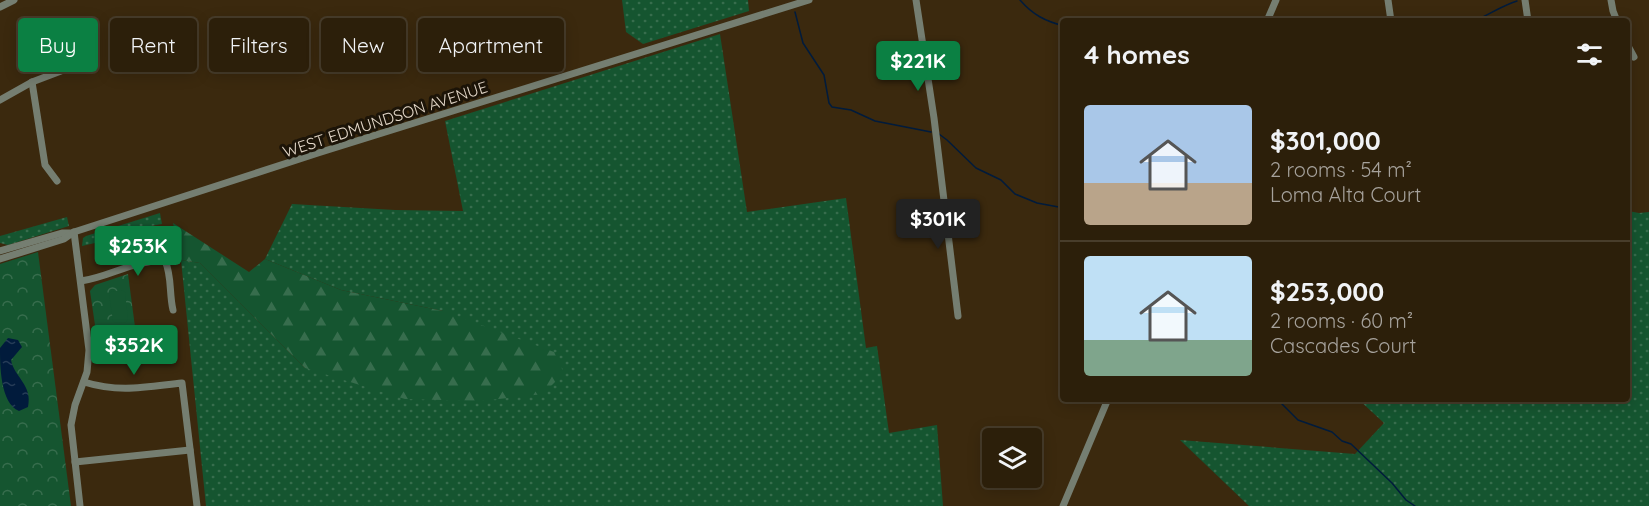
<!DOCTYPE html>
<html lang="en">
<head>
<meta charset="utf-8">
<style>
  :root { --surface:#2c1f0a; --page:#382c18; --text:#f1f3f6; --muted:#a6a29c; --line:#483d2b; --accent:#0b8043 }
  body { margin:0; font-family:Quicksand,sans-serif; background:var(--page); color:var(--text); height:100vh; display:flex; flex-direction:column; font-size:22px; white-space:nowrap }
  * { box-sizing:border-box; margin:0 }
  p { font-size:20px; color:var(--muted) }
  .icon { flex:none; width:33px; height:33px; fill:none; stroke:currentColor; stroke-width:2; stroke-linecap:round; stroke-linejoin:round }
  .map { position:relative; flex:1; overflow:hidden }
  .details { position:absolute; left:1060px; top:18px; width:570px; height:384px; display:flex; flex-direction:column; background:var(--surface); border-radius:6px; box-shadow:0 3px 15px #0003,0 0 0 2px var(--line) }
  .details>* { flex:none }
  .hud { position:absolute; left:18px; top:18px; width:570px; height:54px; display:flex; gap:12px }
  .buttons { position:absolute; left:982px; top:428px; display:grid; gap:12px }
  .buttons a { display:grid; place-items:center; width:60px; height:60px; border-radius:6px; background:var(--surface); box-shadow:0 3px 15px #0003,0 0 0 2px var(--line); font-size:30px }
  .price { position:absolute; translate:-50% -51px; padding:0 14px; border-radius:6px; background:var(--accent); color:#fff; font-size:20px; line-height:39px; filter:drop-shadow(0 2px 3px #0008) }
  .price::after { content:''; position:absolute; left:50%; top:36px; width:18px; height:14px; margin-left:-9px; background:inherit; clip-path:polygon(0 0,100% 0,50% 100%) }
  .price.active { background:#222; color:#fff }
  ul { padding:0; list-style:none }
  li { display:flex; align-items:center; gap:18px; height:150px; padding:0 24px }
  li+li { border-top:2px solid var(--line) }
  li span { display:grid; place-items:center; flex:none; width:168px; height:120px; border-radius:6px; color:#555 }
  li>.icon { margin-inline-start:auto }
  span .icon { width:72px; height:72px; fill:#fffc; stroke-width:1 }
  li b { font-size:26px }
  h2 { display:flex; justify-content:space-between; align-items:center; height:72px; padding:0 24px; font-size:26px }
  .tag { padding:0 21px; border-radius:6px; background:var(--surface); box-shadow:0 3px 15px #0003,0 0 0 2px var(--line); font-size:21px; line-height:54px }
  .tag.active { background:var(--accent); color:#fff }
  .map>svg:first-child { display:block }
  .grass { fill:url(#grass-dots) }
  .forest { fill:url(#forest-firs) }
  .park { fill:url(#park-crowns) }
  .garden { fill:#155530 }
  .water { fill:url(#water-ripples) }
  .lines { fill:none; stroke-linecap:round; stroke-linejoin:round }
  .stream { stroke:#011b3c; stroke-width:1.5 }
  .minor { stroke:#757e71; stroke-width:7 }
  .labels { text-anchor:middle; stroke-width:6; stroke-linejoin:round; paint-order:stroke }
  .street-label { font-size:16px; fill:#e5d9ca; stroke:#1c1408 }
</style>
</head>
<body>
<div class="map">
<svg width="1649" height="506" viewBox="0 0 1649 506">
  <defs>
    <pattern id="grass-dots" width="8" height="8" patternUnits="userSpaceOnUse" patternTransform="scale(1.5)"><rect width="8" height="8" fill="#155530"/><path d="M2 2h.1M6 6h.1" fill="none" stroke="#376d4d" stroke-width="1.8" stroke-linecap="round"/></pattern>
    <pattern id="forest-firs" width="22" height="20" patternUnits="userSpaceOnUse" patternTransform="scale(1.5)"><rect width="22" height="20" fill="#155530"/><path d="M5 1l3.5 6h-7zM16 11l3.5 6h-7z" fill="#376d4d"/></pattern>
    <pattern id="park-crowns" width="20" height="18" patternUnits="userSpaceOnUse" patternTransform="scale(1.5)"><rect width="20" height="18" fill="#155530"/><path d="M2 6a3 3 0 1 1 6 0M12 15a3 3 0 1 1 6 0" fill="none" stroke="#376d4d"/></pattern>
    <pattern id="water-ripples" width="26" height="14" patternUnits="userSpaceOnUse" patternTransform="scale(1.5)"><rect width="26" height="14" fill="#011b3c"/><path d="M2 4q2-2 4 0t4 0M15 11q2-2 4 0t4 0" fill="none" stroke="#263c57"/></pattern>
  </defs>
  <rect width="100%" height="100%" fill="#3b290e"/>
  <g class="grass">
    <polygon points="622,0 748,0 749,11 643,44 626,32"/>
    <polygon points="720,34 747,212 846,198 866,348 877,346 889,433 937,425 943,506 206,506 181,260 200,263 305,368 443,311 341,290 265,259 292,204 395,210 463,211 445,121"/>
    <polygon points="1628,211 1639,213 1649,212 1649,506 1249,506 1180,440 1355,454 1384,423 1358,399 1628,399"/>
    <polygon points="160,213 162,224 124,231 125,236 82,246 83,238 86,236"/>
    <polygon points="67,217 69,226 8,245 0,243 0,236"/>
  </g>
  <polygon class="forest" points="173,223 249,272 265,259 341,290 443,311 554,352 564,373 543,394 480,401 405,399 305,368 200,263 181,260"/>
  <g class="park">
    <polygon points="38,252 71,506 0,506 0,264"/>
    <polygon points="128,274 135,327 96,332 90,291 95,285"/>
  </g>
  <polygon class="garden" points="122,290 125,292 128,319 126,322 115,323 113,321 109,294 111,292"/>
  <path class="water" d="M8,338L18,340L22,347L11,360C14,377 33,385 28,407L19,411C0,403 0,365 0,348Z"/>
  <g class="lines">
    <g class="stream">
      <path d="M1020,0C1033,15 1045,21 1064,26"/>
      <polyline points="795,12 803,43 824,75 829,103 832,107 851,110 875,121 931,132"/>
      <polyline points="1405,21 1436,17 1448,21"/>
      <path d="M1474,21C1489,15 1501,6 1517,1"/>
      <polyline points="939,134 947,140 976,168 1001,180 1015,194 1037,203 1064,208"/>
      <polyline points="1277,399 1298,420 1332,432 1342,441 1351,444 1392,483 1406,500 1415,506"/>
    </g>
    <g class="minor">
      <polyline points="916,0 934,118 958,316"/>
      <polyline points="1388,0 1391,21"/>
      <polyline points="1525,0 1528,21"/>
      <polyline points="1611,0 1613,11 1617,21"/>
      <polyline points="0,7 14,0"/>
      <polyline points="1267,21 1276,0"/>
      <polyline points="1628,46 1634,57"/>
      <polyline points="32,82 45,165 57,181"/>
      <polyline points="0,100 32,82 61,71"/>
      <polyline points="74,232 89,350 87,372 75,405 71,425 80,506"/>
      <polyline points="0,251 62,233 71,233"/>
      <polyline points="0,259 64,239 74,232 318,153 809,0"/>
      <path d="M81,281C110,277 135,259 165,261C172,275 169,294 173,310"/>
      <path d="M84,382C119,393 146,387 182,383L197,506"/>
      <polyline points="75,462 190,450"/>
      <polyline points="1063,506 1108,399"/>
    </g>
  </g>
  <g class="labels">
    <g class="street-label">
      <text transform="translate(385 119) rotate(-18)" y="6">WEST EDMUNDSON AVENUE</text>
    </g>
  </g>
</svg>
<div class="buttons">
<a><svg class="icon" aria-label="layers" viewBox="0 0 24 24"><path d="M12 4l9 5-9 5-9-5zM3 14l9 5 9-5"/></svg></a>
</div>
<b class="price" style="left:918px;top:92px">$221K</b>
<b class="price active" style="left:938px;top:250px">$301K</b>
<b class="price" style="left:138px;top:277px">$253K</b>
<b class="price" style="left:134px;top:376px">$352K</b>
<div class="hud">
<a class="tag active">Buy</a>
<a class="tag">Rent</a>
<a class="tag">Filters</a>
<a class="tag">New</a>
<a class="tag">Apartment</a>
</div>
<section class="details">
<h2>4 homes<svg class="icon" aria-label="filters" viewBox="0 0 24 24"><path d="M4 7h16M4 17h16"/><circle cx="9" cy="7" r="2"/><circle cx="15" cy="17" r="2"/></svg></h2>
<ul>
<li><span style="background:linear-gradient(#a9c7e8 65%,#b9a48a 0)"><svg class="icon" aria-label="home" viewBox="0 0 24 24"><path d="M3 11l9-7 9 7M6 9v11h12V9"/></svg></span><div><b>$301,000</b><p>2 rooms · 54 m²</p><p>Loma Alta Court</p></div></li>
<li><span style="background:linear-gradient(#bfe0f5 70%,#7fa58c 0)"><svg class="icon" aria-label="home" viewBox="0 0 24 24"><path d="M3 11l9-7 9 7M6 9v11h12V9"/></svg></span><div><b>$253,000</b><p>2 rooms · 60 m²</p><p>Cascades Court</p></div></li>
</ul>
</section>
</div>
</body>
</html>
